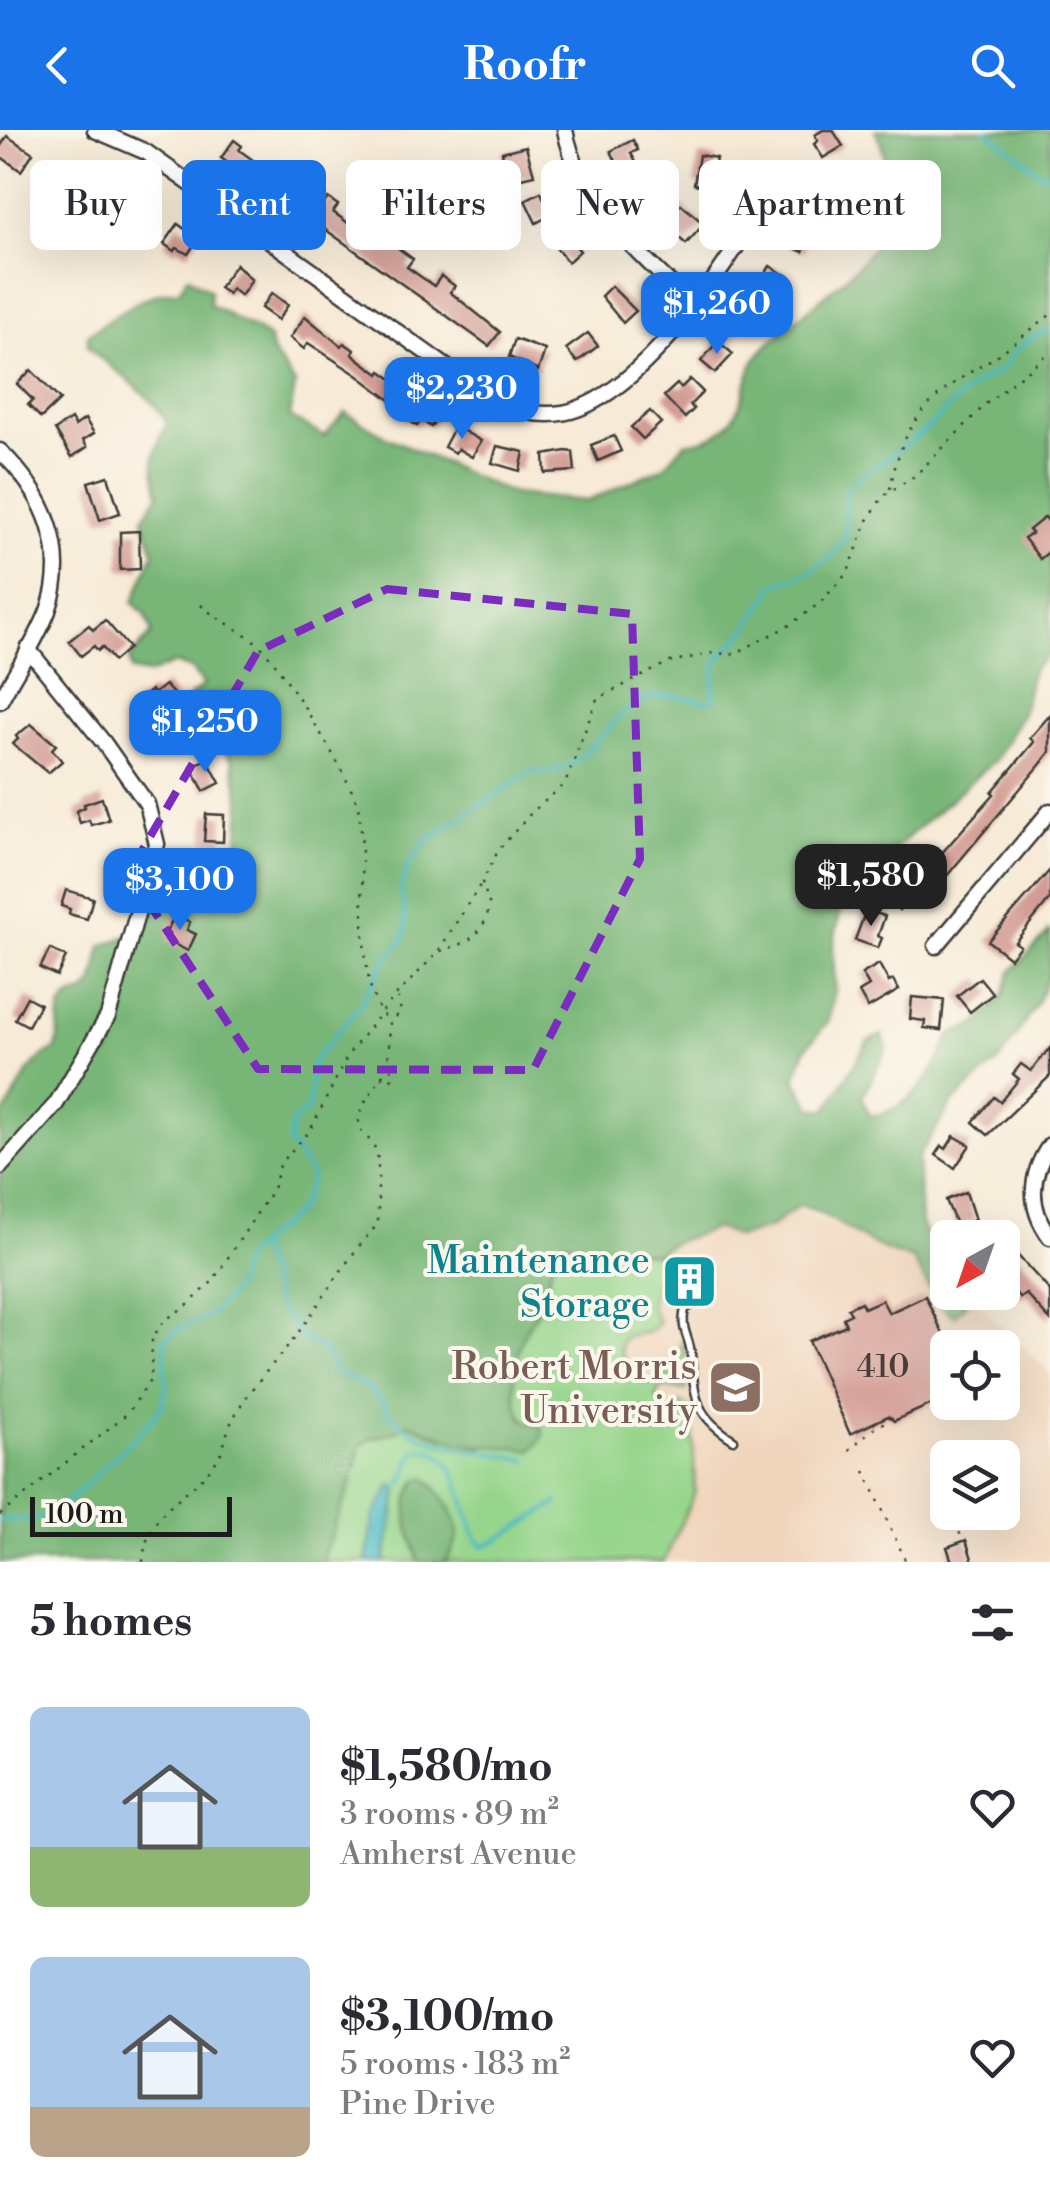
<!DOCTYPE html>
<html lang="en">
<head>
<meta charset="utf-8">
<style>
  :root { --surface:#fff; --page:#f2f2f3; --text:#2b2b33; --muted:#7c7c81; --accent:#1a73e8 }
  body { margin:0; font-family:"Libre Bodoni",serif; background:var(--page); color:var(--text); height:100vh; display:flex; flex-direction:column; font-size:38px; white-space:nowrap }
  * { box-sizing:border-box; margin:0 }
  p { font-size:32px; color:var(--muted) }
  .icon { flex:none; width:55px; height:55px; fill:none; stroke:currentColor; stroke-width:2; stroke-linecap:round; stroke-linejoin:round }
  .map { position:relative; height:1432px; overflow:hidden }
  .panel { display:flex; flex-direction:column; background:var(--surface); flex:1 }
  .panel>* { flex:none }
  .hud { position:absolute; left:30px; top:30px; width:990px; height:90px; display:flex; gap:20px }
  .needle { width:65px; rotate:220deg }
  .controls { position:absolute; left:930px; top:1090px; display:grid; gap:20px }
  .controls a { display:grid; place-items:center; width:90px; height:90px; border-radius:15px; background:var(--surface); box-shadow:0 10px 40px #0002; font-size:50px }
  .scale { position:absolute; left:30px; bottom:25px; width:202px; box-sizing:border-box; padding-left:10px; border:5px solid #1c1c1c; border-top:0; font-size:28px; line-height:35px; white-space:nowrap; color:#1c1c1c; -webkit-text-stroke:8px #fbf7ec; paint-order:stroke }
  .price { position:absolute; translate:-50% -85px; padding:0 22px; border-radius:20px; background:var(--accent); color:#fff; font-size:32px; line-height:65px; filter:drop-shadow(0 2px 5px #0008) }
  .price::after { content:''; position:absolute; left:50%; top:60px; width:30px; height:22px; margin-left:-15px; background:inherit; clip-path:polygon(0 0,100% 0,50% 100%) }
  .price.active { background:#222; color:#fff }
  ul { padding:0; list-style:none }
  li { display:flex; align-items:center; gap:30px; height:250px; padding:0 30px }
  li span { display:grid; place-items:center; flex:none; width:280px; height:200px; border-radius:15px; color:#555 }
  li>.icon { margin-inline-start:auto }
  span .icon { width:120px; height:120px; fill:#fffc; stroke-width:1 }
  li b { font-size:42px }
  h2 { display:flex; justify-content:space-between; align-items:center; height:120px; padding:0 30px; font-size:42px }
  .tag { padding:0 35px; border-radius:15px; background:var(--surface); box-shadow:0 10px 40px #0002; font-size:35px; line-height:90px }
  .tag.active { background:var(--accent); color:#fff }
  header { display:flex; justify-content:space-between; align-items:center; height:130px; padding:0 30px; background:var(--accent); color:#fff; font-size:45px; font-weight:800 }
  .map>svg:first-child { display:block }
  .built { fill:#f0d5bc; fill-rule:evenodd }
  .green { fill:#96d58b; stroke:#597854; stroke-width:2.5 }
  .forest { fill:#78b677; stroke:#4a694a; stroke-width:2.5 }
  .water { fill:#4ab9c3; stroke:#336a70; stroke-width:2.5 }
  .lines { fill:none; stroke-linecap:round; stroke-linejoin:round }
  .stream { stroke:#4ab9c3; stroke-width:4 }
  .building { fill:#d39c94 }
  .lane-casing { stroke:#3d3b38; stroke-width:11 }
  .street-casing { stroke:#3d3b38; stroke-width:19 }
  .path { stroke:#3d3b38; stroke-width:2.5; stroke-dasharray:2.5 8; stroke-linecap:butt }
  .lane { stroke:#fff; stroke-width:6 }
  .street { stroke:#fff; stroke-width:14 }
  .marked { fill:none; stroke:#7b2cbf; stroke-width:8; stroke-dasharray:20 12; stroke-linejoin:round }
  .labels { text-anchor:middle; stroke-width:8; stroke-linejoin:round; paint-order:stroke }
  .number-label { font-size:32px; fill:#4a3c3a }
  .culture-label { font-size:38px; fill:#0d838f; stroke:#fbf7ec; text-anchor:end }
  .education-label { font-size:38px; fill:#785e54; stroke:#fbf7ec; text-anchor:end }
</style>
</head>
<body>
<header><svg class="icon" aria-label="back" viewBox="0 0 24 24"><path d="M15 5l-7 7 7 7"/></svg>Roofr<svg class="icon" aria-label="search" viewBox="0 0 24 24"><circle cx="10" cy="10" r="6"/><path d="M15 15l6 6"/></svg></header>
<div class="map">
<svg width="1050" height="1432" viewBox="0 0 1050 1432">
  <rect width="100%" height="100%" fill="#fbf7ec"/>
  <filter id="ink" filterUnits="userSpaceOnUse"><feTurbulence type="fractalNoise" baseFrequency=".01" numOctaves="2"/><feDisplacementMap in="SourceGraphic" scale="20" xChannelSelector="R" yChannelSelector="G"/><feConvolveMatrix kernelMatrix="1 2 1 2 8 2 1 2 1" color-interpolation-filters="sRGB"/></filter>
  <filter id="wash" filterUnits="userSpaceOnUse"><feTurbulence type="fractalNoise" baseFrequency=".0048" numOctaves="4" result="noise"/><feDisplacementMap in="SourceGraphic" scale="40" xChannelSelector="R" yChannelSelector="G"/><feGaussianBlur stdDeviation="2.25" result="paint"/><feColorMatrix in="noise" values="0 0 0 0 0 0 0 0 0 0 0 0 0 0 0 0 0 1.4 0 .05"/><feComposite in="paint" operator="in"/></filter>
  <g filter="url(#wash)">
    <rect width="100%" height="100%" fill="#f7ead6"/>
    <path class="built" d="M757,1062L830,1094L920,1122L948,1162L967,1163L1050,1243V1432H431L589,1136ZM948,1218H1002V1272H948ZM948,1328H1002V1382H948Z"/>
    <path class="green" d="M562,1112L663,1125C666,1154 637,1161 659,1192L649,1202L626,1206L620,1214C620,1231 633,1246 649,1253L673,1242L680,1225L681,1212L686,1220V1260L661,1257L656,1266L670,1285L680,1273L692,1279L695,1362L665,1429L663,1432H446L458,1406L408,1393L419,1432H324L323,1426L355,1342L360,1316L371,1308L395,1302L407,1293L437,1306L482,1318L526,1291C507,1273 513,1230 522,1207C527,1194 538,1185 542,1172C550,1151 549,1130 562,1112Z"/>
    <g class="forest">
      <path d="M875,0H1050V523L1032,540L1023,581L996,629L844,764L833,816L835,861L828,892L806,918L795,949L812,978L827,980L868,911L882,905L887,919L862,968L870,986C913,980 936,942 950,905L976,895L1002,868L1011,842L1050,801V842L1036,875L1002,928L952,973L918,1027L921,1093L934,1124L947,1141L948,1162L960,1163L966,1174L954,1186L938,1173L912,1128C869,1121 839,1087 799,1075L771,1097L738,1107L716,1098L677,1111L655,1123L562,1112C550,1130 549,1150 543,1171C539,1181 532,1189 527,1198C513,1225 509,1262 523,1290L541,1296C546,1306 540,1312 532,1320L459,1313L408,1293L395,1302L371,1308L360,1316L355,1342L323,1426L324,1432H0V989C23,962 19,937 56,919C64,894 49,868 85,863L94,852L102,816L145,799L153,777V752L167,731L190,732L229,741L237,737L241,674L232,630L217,610H205L196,599L190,566L204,555L191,539L174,533L149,544L131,541L129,530L152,503L145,484L133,473L154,422L143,388L159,364C151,333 152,322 167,294C157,268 111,238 88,217V205C114,187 146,160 179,161L188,146L210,161L209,174L268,207L273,223L295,254L290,287L324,306L345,282L386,307L512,364L588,371L664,337L685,313C722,309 736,293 746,256C749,247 750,236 756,228C782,194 871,139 878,104C881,92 878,79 880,66C885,43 888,21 875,0Z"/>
      <path d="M426,1348C440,1361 461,1388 457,1408C455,1416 449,1425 446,1432H419C410,1403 398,1375 419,1349Z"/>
    </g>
    <polygon class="water" points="392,1355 398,1361 385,1432 366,1432 374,1386"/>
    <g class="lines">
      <g class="stream">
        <polyline points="986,0 1041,43 1050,46"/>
        <path d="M258,1114L278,1176L303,1208L324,1220C334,1249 347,1245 369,1258C380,1265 385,1280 394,1288C431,1322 483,1319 528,1330"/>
        <path d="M396,1358C410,1349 406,1332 417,1320C465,1314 461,1391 482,1416L496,1411L559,1372"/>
        <path d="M0,1390C15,1389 33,1390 47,1387C58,1384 152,1292 160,1279C172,1257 162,1234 165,1210C184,1190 196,1197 212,1183C221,1176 233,1162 237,1152C241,1144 239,1137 244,1130C272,1091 299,1100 312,1045L289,1013L292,993L308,979L313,931L359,877L383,834L404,809L406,794L401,758L409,733L426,711L532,641C586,652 602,585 647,569C667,562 690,570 710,571L714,567V540L718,529L744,503L775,455L811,441L832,425L845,408L846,358C872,335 903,320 928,297C954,274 970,253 1002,240C1014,218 1027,209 1050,199"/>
      </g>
    </g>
    <g id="blocks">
      <g class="building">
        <polygon points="823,0 833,0 843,16 823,28 814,14 818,11 815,5"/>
        <polygon points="7,6 33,23 21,41 0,26 0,17"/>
        <polygon points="234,10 242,16 239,20 253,30 243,44 221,28"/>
        <polygon points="633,10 638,20 631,23 639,38 623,46 611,21"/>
        <polygon points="526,16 534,45 517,49 512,31 504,33 502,22"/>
        <polygon points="699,25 716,28 711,57 694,54"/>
        <polygon points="52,27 78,36 116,56 109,71 44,45"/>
        <polygon points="274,35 283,42 279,48 294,59 284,73 259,56"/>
        <polygon points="835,47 847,52 836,81 819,73 828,53 831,54"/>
        <polygon points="541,62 551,85 536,93 525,70"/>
        <polygon points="137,66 160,82 151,96 126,82"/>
        <polygon points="328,68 338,75 333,82 374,112 380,105 413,129 407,137 434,156 441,146 455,156 450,162 500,202 489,216 312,90"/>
        <polygon points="681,74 704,94 686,114 663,94"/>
        <polygon points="800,86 823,98 816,112 809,109 803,122 786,114"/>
        <polygon points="178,94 198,109 188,124 177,118 174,121 164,114"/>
        <polygon points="564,102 580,121 568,132 552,113"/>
        <polygon points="236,134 252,150 241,166 232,159 228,164 219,158"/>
        <polygon points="770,136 785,145 774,163 759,154"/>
        <polygon points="611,156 636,181 623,193 601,166"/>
        <polygon points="272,163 288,175 278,190 261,178"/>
        <polygon points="746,174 760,185 748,200 734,190"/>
        <polygon points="305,186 341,216 344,213 354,220 352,224 379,244 381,241 440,283 431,297 421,290 417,296 406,288 409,284 357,245 308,213 304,219 290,208"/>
        <polygon points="588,203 598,216 577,232 566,219"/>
        <polygon points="515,209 545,220 538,241 509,227"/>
        <polygon points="718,211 733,224 715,243 701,231"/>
        <polygon points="31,240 60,270 41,288 28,275 33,270 17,254"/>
        <polygon points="690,249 703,262 690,275 694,279 685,288 664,266 677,254 681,258"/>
        <polygon points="650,281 661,293 643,309 631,297"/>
        <polygon points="71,289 75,296 85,289 94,303 83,310 87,317 72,327 55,300"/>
        <polygon points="455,296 481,311 472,327 458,319 455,323 444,317"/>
        <polygon points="614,306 621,321 598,331 591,315"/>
        <polygon points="497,316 524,322 520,341 492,333"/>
        <polygon points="566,321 573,322 575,341 545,343 544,325"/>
        <polygon points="108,346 120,383 100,390 88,352"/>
        <polygon points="1045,387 1050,393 1050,421 1040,429 1024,408 1032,403 1029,400"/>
        <polygon points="139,401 140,439 120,440 120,402"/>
        <polygon points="105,490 129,518 114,531 102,517 98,521 94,516 81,526 69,511 89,495 93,500"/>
        <polygon points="165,555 176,567 169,572 177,584 164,598 153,585 149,589 136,573 151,560 153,564"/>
        <polygon points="1050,585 1050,622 1040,635 940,754 936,751 899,780 886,764 910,745 912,747 927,730 932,734 994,664 992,662 1034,612 1030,608"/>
        <polygon points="31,594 56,615 52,619 62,631 48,643 13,614 18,609 16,606"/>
        <polygon points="207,629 220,653 204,661 191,637"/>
        <polygon points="102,668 109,690 91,695 89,690 80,693 76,681 85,677 84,674"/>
        <polygon points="206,684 224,685 223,712 204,711"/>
        <polygon points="1050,740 1050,769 1015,812 1020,816 1010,828 988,811"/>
        <polygon points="66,760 93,768 87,789 69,784 70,779 61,776"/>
        <polygon points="866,780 885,786 878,806 882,808 878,818 855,810"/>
        <polygon points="175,784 190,792 187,800 196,804 188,821 166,810 169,804 166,803"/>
        <polygon points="50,819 66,827 57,846 40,838"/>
        <polygon points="879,834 889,852 893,850 899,860 868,878 859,862 869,856 862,844"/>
        <polygon points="980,848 993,864 970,882 957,866"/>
        <polygon points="27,867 40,874 28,896 15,889"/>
        <polygon points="912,867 944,870 941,900 924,898 925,891 910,889"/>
        <polygon points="1050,918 1050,946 988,1005 973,992 994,967 1000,972 1019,949 1013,944 1021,934 1031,941"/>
        <polygon points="954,1006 970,1015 955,1038 936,1025 942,1016 946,1019"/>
        <polygon points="966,1062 975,1090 957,1097 946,1070"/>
        <polygon points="1002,1108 1050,1161 1050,1190 1026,1164 1020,1168 1010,1157 1013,1153 1002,1141"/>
        <polygon points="703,1137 710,1152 675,1168 668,1153"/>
        <polygon points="925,1166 948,1214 948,1259 940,1263 943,1269 894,1291 888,1286 850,1304 809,1211 846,1195 843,1188 851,1184 848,1178 861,1172 864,1178 882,1170 889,1183"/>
        <polygon points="966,1410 973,1432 952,1432 947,1417"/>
      </g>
    </g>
  </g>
  <g filter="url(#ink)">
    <use href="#blocks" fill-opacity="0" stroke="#3d3b38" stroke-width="2.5"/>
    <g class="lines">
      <defs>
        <path id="lane" d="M707,1166L685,1179C680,1200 689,1205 691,1224C695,1266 693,1285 734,1310"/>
        <g id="street">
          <path d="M95,0L146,22L501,276C524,283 554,288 577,279C652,252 742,117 776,47"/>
          <path d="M565,0C580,76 641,124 694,176"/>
          <path d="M0,321C44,363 70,420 48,481C36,512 15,542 0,571"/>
          <polyline points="936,816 1050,681"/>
          <path d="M1050,1015C1029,1045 1028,1078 1050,1107"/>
          <polyline points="0,1037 56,974 108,886 157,714 147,674 104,613 28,519"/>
        </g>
      </defs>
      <use href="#lane" class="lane-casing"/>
      <use href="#street" class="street-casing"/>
      <g class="path">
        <path d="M890,359C904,285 933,265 993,228C1013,215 1031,199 1050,185"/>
        <path d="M201,475C218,491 241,499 258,514C281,534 350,647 358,677C369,726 350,864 390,891"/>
        <polyline points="439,820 482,752"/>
        <polyline points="381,947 390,950 394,946 389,934"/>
        <polyline points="849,1320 870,1301 898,1284"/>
        <polyline points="865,1341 906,1432"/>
        <polyline points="954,1382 962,1411"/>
        <polyline points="0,1385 128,1283 151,1249 152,1208 165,1190 188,1175 212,1152 273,1059 281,1032 310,1001 348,925 388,874 438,822 467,812 479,801 487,788 489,773 482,752 499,719 532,682 565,654 597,569 669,532 713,523 734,524 788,496 820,473 848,442 867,392 883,366 916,345 987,273 1050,222"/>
        <path d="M143,1432C147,1375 190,1370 217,1330C225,1319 225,1305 231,1293C247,1259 278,1231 300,1200C327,1164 347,1127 378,1094V1030L373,1012C336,990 382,959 388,931C390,919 389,904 390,891L401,882L398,868"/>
      </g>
      <use href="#lane" class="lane"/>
      <use href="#street" class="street"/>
    </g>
  </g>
  <path class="marked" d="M387,459L632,484L640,729L533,940L258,939L129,743L258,521Z"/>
  <defs>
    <symbol id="building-square" viewBox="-11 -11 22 22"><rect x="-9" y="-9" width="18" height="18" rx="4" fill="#0f9aa8" stroke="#fbf7ec"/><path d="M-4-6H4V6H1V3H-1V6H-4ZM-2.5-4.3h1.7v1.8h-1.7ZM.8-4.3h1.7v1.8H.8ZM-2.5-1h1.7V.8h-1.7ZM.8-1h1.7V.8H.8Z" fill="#fff"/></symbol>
    <symbol id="university-square" viewBox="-11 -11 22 22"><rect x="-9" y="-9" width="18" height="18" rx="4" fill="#8d6e63" stroke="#fbf7ec"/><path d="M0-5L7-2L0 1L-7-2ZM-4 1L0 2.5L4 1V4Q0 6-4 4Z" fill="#fff"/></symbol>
  </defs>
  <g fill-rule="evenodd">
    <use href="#building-square" x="658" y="1120" width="63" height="63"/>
    <use href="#university-square" x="704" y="1226" width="63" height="63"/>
  </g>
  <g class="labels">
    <g class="number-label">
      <text x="883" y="1247">410</text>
    </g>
    <g class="culture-label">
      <text x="650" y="1143">Maintenance<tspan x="650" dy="44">Storage</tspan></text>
    </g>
    <g class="education-label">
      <text x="697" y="1249">Robert Morris<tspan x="697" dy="44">University</tspan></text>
    </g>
  </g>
</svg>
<div class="controls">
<a><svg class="needle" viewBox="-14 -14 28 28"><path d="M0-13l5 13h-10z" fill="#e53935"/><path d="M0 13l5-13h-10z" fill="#7c7c81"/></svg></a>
<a><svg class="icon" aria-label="locate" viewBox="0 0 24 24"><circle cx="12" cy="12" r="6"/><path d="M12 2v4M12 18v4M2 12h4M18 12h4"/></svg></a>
<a><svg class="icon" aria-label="layers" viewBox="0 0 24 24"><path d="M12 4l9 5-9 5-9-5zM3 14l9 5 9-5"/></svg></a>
</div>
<div class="scale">100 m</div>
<b class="price" style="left:717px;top:227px">$1,260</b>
<b class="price" style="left:462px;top:312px">$2,230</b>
<b class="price" style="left:205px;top:645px">$1,250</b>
<b class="price active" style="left:871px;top:799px">$1,580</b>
<b class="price" style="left:180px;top:803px">$3,100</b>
<div class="hud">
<a class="tag">Buy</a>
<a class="tag active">Rent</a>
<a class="tag">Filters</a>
<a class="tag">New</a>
<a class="tag">Apartment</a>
</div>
</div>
<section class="panel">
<h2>5 homes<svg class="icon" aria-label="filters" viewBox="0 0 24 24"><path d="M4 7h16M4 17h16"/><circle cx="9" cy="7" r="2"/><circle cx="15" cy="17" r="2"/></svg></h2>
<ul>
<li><span style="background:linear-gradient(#a9c7e8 70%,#8fb573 0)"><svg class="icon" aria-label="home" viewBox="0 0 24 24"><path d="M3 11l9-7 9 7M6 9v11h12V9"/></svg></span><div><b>$1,580/mo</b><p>3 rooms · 89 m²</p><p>Amherst Avenue</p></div><svg class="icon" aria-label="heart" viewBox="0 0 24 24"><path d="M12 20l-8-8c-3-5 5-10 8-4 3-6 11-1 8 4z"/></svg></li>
<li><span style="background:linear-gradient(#a9c7e8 75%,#b9a48a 0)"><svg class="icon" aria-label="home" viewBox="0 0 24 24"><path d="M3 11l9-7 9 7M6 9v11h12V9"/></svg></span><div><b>$3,100/mo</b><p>5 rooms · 183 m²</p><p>Pine Drive</p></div><svg class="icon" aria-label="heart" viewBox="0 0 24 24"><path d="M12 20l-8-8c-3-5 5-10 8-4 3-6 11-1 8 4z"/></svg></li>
</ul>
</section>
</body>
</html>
